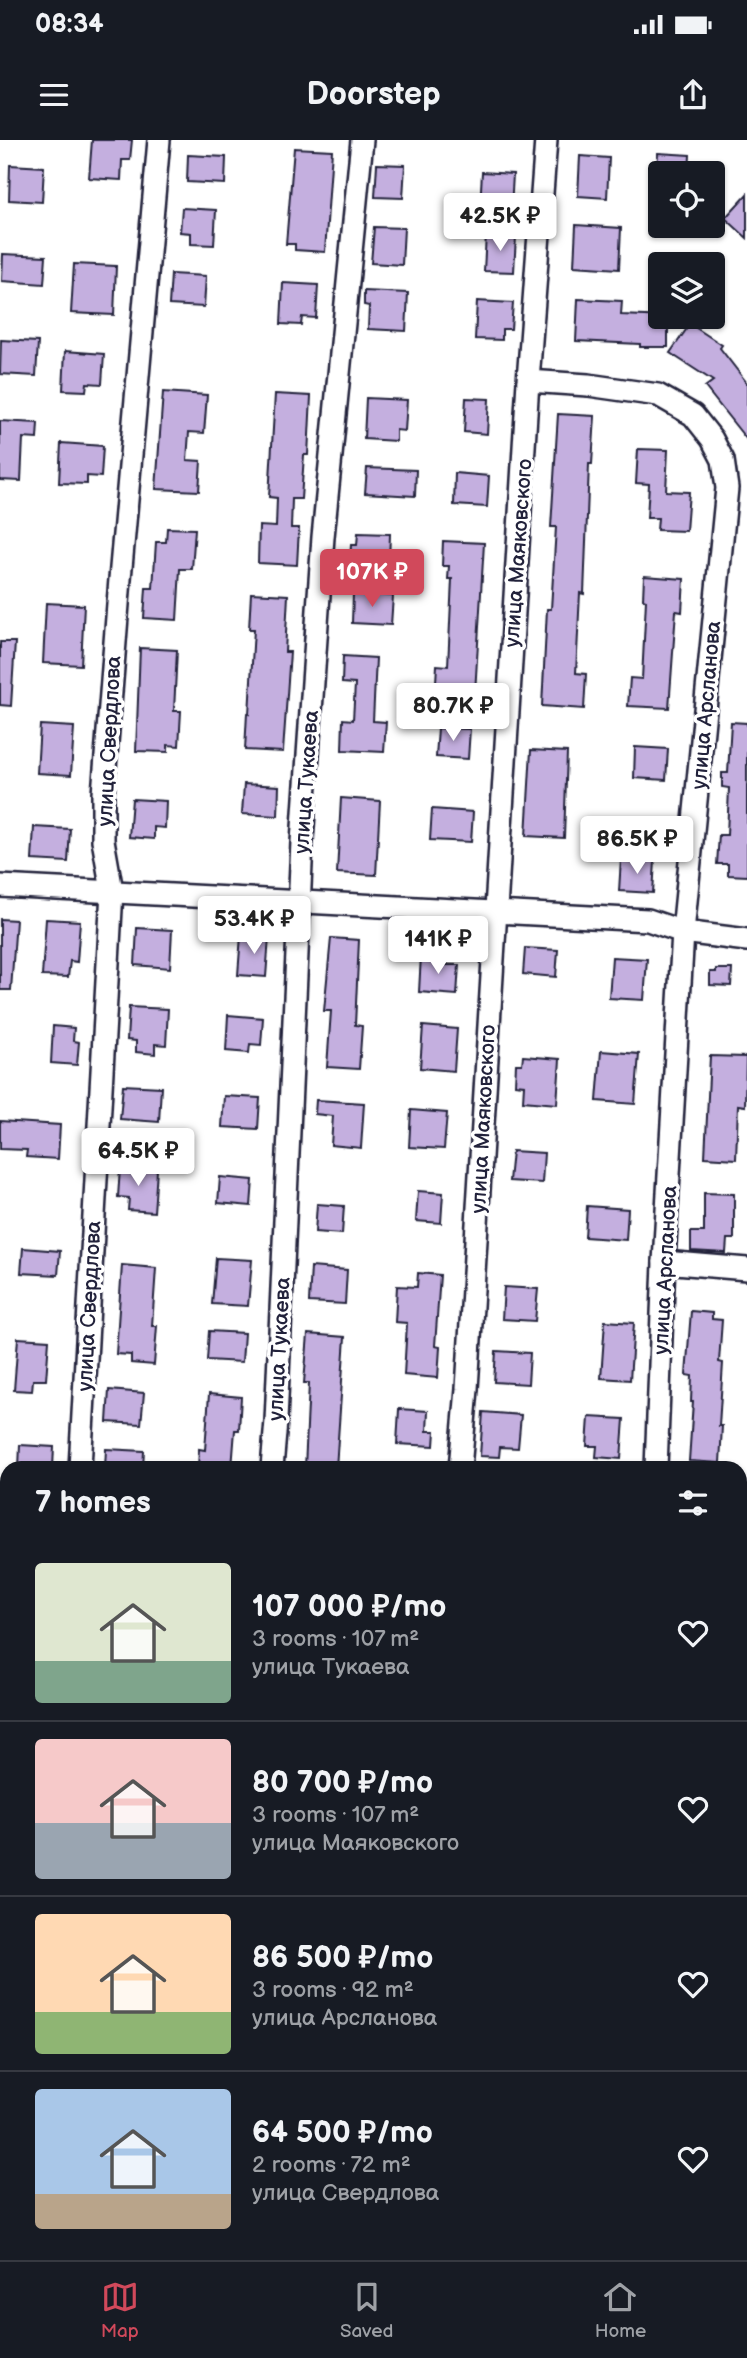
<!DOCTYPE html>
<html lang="en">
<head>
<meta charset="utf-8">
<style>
  :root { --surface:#171b24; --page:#242831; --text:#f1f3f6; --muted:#9ea1a6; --line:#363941; --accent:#d1495b }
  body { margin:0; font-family:"Balsamiq Sans",sans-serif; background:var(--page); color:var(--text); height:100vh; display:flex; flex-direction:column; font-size:26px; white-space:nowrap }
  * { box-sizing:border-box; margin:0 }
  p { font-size:23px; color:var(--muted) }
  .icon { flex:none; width:38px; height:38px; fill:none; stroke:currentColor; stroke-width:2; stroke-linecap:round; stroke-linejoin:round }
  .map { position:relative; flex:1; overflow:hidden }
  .sheet { position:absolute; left:0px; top:1321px; width:747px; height:800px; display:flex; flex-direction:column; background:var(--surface); border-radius:21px 21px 0 0; box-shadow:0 2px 5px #0004 }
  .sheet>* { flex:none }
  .fabs { position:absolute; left:648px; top:21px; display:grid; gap:14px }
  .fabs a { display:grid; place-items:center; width:77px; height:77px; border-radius:7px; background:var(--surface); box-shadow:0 2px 5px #0004; font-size:35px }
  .price { position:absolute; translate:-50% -60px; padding:0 16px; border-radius:7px; background:#fff; color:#222; font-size:23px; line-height:46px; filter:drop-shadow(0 2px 4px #0008) }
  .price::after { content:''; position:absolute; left:50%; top:42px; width:21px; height:16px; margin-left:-10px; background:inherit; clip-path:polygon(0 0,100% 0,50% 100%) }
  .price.current { background:var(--accent); color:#fff }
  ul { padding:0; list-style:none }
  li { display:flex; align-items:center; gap:21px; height:175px; padding:0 35px }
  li+li { border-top:2px solid var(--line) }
  li span { display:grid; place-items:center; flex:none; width:196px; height:140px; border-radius:7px; color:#555 }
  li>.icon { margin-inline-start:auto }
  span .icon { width:84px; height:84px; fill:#fffc; stroke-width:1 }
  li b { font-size:30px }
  h2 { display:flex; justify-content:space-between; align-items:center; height:84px; padding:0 35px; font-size:30px }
  .status { display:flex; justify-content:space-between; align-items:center; height:49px; padding:0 35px; background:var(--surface); direction:ltr }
  .status svg { height:19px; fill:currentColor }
  header { display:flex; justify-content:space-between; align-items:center; height:91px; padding:0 35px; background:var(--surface); font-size:32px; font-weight:600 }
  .dock { display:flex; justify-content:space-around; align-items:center; height:98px; border-top:2px solid var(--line); background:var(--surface); font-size:19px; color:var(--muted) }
  .dock a { display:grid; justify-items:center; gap:4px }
  .dock .current { color:var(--accent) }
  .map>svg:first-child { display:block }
  .building { fill:#c4afdf; stroke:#22223b; stroke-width:2 }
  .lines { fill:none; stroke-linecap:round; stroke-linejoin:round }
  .minor-casing { stroke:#22223b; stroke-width:26 }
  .minor { stroke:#fff; stroke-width:21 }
  .labels { text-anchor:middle; stroke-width:7; stroke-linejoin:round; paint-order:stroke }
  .street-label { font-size:21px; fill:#22223b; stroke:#fff }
</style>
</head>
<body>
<div class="status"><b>08:34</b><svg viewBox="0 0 49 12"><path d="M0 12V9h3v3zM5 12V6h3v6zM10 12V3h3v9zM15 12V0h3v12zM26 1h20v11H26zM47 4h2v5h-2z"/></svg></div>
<header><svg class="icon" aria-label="menu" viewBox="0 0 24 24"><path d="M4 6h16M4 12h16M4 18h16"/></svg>Doorstep<svg class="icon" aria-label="share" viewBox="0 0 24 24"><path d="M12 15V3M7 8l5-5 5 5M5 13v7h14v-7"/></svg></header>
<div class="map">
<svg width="747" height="2120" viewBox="0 0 747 2120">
  <rect width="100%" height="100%" fill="#fff"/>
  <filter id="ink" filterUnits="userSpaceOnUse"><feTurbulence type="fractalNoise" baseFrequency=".0143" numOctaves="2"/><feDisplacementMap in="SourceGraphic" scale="14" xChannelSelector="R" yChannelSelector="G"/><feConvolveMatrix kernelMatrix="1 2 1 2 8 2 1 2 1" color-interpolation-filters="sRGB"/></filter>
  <g filter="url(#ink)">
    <g class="building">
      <polygon points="92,0 132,0 130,20 122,20 121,40 89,38"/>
      <polygon points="294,8 332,10 325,112 295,110 295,104 286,104"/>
      <polygon points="658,13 690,15 689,33 657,33"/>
      <polygon points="188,15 226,17 225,44 187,42"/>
      <polygon points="580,16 609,18 607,58 578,56"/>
      <polygon points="377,24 405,25 403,58 375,57"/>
      <polygon points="10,25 44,27 42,62 9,60"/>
      <polygon points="482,32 513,34 511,69 480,67"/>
      <polygon points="747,54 747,98 725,78"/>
      <polygon points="182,68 216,70 214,105 191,104 191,93 180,92"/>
      <polygon points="576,85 621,88 619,129 574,126"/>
      <polygon points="374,87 404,88 402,125 371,123"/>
      <polygon points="486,94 516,96 514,132 484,131"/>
      <polygon points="3,114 46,116 44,144 2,141"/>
      <polygon points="74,124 116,126 114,175 71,173"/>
      <polygon points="171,134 206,136 204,167 169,165"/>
      <polygon points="283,143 318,145 316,178 302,177 301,185 281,184"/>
      <polygon points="364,151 408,153 406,191 368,189 369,166 364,165"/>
      <polygon points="578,159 622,161 621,175 668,177 668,207 640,207 640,204 576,201"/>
      <polygon points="477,161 513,163 511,189 502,189 502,200 475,199"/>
      <polygon points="690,184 722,205 720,208 747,243 747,300 705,247 713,241 670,213"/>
      <polygon points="1,200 38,202 36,236 0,234"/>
      <polygon points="65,211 104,214 102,244 87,243 86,251 63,250"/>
      <polygon points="163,252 207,255 204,293 189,292 187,320 201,321 199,351 156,349"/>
      <polygon points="275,254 311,256 308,315 304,315 301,359 292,359 291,388 299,388 297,425 258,423 259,386 276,387 277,358 269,357"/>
      <polygon points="366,258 407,260 405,291 396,290 396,301 364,299"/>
      <polygon points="466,258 489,259 487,294 464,292"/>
      <polygon points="558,274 595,276 592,324 589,324 584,454 580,453 576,533 586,534 584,569 542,566 547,469 551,469 556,387 551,387"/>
      <polygon points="0,281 38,283 37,299 23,298 21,341 0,340"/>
      <polygon points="61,303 103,306 101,337 87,336 87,344 59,343"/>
      <polygon points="638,309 668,310 666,351 689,352 686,391 657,390 658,378 647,378 649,344 636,343"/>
      <polygon points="367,328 416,330 415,356 365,353"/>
      <polygon points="455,333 489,336 487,367 454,365"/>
      <polygon points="167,388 195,389 192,429 180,429 177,480 144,478 146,448 153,448 156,402 166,402"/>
      <polygon points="358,393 390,394 389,422 350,420 351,405 357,405"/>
      <polygon points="443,401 484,403 475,553 465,553 464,562 435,560 437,525 448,526 452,439 448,439 449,426 442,426"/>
      <polygon points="644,436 684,439 682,472 676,471 669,568 628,566 630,538 642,539 646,460 643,459"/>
      <polygon points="251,453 288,455 285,512 290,512 283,612 245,610 247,573 249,574 254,489 249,489"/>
      <polygon points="353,453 393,456 391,485 352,483"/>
      <polygon points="46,463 84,465 81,525 43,523"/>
      <polygon points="0,502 15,502 11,566 0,565"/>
      <polygon points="140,508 177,510 174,571 181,571 179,606 168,605 168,612 136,611"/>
      <polygon points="343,516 376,518 373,581 386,582 384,612 342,610 343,579 353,580 355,544 342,543"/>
      <polygon points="731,582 747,583 747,736 728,735 728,724 717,724 719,695 727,695 729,648 722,647 722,633 728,633"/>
      <polygon points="40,585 74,587 71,635 37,633"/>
      <polygon points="438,588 470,589 468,619 436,617"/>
      <polygon points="635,607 668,609 666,640 634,638"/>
      <polygon points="531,610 567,612 564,698 526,696"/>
      <polygon points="244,644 279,646 278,676 242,674"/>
      <polygon points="341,658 380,661 376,735 337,733"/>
      <polygon points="132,659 166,661 165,688 154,687 154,699 129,697"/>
      <polygon points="432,669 473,672 471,702 430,700"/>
      <polygon points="34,687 70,689 68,722 32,720"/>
      <polygon points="621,719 655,721 653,753 619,751"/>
      <polygon points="0,779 16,780 11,850 0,850"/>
      <polygon points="46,779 80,781 77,822 70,821 68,837 42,836"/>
      <polygon points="137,788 172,790 170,828 135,825"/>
      <polygon points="241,795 269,797 266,837 238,835"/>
      <polygon points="331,798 359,800 355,885 362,886 359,929 327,927 331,871 324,871"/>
      <polygon points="525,808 558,810 556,837 523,834"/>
      <polygon points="421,815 448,816 447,825 459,825 457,855 419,852"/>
      <polygon points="612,817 647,819 644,860 609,858"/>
      <polygon points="716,829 732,829 731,846 710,845 710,832 716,832"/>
      <polygon points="129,867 168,869 166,905 155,904 155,914 136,912 136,901 127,900"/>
      <polygon points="228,875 263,878 261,905 250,904 249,913 226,911"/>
      <polygon points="53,886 74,888 73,901 79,902 77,925 51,923"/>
      <polygon points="423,886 457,889 454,931 420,928"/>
      <polygon points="601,911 639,914 635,964 597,961"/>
      <polygon points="523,916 560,919 557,964 523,961 524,945 515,944 516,924 522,924"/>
      <polygon points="710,916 746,917 745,966 738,965 736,1019 705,1017"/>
      <polygon points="123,945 161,947 159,982 120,979"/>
      <polygon points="224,956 260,958 258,989 222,987"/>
      <polygon points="316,960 364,963 361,1008 331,1005 333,976 315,974"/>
      <polygon points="411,970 447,973 444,1009 409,1007"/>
      <polygon points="0,981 60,985 58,1019 26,1017 27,1010 0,1009"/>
      <polygon points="512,1011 544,1013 542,1043 509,1041"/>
      <polygon points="120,1028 157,1030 154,1072 128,1070 129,1058 118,1057"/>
      <polygon points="220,1037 253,1040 251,1066 218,1063"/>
      <polygon points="418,1051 443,1053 441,1083 416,1081"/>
      <polygon points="704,1053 734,1054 734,1099 727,1099 726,1113 691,1111 691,1092 704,1092"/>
      <polygon points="317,1064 344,1066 342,1094 315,1092"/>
      <polygon points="587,1066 628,1069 626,1100 585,1097"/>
      <polygon points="23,1108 60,1111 58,1135 21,1133"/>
      <polygon points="216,1118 252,1120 248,1166 212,1164"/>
      <polygon points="122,1125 156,1128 152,1186 157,1186 154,1225 131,1223 131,1215 116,1214"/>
      <polygon points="311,1127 347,1130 345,1164 309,1162"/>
      <polygon points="418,1133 440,1135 435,1206 440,1207 438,1238 404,1235 407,1183 395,1182 397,1146 417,1147"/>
      <polygon points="504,1147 538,1149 535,1181 502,1179"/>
      <polygon points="691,1171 712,1173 712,1179 722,1180 719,1222 723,1223 719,1286 722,1286 720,1323 689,1321 693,1262 691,1262 692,1236 686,1235"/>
      <polygon points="605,1181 634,1183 630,1240 601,1238"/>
      <polygon points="209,1191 244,1193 242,1222 207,1220"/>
      <polygon points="308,1194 345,1197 336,1328 305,1328 309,1243 304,1243"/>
      <polygon points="18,1198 49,1200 46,1240 33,1240 32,1251 14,1250"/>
      <polygon points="496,1211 530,1213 528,1244 494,1242"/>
      <polygon points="109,1250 144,1253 141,1284 107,1282"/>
      <polygon points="209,1254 241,1257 239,1290 235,1290 232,1328 198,1328 199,1309 205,1310"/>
      <polygon points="399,1269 428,1271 427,1291 435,1291 434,1306 397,1304"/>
      <polygon points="483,1272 521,1275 518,1308 500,1307 499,1317 480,1316"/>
      <polygon points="589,1277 624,1279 621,1319 596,1317 597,1306 587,1306"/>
      <polygon points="20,1305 54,1307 53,1328 19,1328"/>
      <polygon points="106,1309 144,1311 143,1328 105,1328"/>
    </g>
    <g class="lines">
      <defs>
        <g id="minor">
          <polyline points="528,241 588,245 658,255 693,275 712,299 723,320 727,348 683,792 664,1122 656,1328"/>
          <polyline points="0,746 648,780 683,792 747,800"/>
          <polyline points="664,1122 747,1129"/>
          <polyline points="80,1328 112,751 103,700 103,654 120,439 159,0"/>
          <polyline points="272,1328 276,1281 302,702 323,397 362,0"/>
          <polyline points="460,1328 467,1249 528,241 546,0"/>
          <polyline points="0,1684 7,1684"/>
          <polyline points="0,1763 7,1763"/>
          <polyline points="740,2020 747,2025"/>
          <polyline points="42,2120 43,2114"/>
          <polyline points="350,2120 350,2114"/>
          <polyline points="658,2120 658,2114"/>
        </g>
      </defs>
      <use href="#minor" class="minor-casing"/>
      <use href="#minor" class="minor"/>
    </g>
  </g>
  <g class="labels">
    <g class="street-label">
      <text transform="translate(518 413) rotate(-86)" y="7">улица Маяковского</text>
      <text transform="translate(706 565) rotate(-85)" y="7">улица Арсланова</text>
      <text transform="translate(109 601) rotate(-87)" y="7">улица Свердлова</text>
      <text transform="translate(306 642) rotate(-86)" y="7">улица Тукаева</text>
      <text transform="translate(483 979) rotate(-87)" y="7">улица Маяковского</text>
      <text transform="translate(665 1130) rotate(-87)" y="7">улица Арсланова</text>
      <text transform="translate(89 1166) rotate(-87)" y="7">улица Свердлова</text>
      <text transform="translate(279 1209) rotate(-87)" y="7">улица Тукаева</text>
    </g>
  </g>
</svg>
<div class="fabs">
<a><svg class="icon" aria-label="locate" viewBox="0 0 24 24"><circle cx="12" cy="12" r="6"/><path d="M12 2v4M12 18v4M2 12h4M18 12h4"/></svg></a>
<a><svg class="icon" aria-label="layers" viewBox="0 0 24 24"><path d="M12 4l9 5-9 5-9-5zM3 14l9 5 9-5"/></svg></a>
</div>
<b class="price" style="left:500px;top:113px">42.5K ₽</b>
<b class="price current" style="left:372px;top:469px">107K ₽</b>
<b class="price" style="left:453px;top:603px">80.7K ₽</b>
<b class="price" style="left:637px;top:736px">86.5K ₽</b>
<b class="price" style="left:254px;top:816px">53.4K ₽</b>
<b class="price" style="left:438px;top:836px">141K ₽</b>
<b class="price" style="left:138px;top:1048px">64.5K ₽</b>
<section class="sheet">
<h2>7 homes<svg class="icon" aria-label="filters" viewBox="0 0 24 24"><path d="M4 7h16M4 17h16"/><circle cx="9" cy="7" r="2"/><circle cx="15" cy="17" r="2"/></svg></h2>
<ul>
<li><span style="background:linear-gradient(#dfe7d0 70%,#7fa58c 0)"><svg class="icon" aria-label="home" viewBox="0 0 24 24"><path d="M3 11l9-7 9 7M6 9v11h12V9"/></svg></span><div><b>107 000 ₽/mo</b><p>3 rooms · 107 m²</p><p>улица Тукаева</p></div><svg class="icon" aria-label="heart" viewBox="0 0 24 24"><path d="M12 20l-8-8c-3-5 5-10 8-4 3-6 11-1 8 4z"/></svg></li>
<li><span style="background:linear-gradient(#f6c9c9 60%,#9aa5b1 0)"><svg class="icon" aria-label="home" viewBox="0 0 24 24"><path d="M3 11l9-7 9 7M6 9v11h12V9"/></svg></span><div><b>80 700 ₽/mo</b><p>3 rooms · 107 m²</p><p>улица Маяковского</p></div><svg class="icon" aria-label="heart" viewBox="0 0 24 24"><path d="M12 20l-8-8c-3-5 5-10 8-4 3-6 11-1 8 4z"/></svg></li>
<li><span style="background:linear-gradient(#ffd9b3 70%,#8fb573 0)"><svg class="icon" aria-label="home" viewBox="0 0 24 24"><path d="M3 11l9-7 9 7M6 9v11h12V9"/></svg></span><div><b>86 500 ₽/mo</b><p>3 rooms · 92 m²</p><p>улица Арсланова</p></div><svg class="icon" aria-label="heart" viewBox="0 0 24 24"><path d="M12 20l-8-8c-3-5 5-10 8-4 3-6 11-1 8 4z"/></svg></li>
<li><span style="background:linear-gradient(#a9c7e8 75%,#b9a48a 0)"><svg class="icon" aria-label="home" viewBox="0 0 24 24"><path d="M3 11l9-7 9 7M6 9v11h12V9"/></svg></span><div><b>64 500 ₽/mo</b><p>2 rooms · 72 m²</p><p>улица Свердлова</p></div><svg class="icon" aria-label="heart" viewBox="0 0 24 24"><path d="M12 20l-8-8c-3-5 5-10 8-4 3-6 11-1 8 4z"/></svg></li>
</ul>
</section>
</div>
<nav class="dock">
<a class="current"><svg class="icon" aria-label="map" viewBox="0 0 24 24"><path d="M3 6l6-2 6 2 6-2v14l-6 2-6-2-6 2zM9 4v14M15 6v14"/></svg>Map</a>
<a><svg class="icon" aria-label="saved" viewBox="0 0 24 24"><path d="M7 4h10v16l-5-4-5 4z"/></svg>Saved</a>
<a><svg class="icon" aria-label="home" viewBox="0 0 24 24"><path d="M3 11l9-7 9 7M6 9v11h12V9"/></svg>Home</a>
</nav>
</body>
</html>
